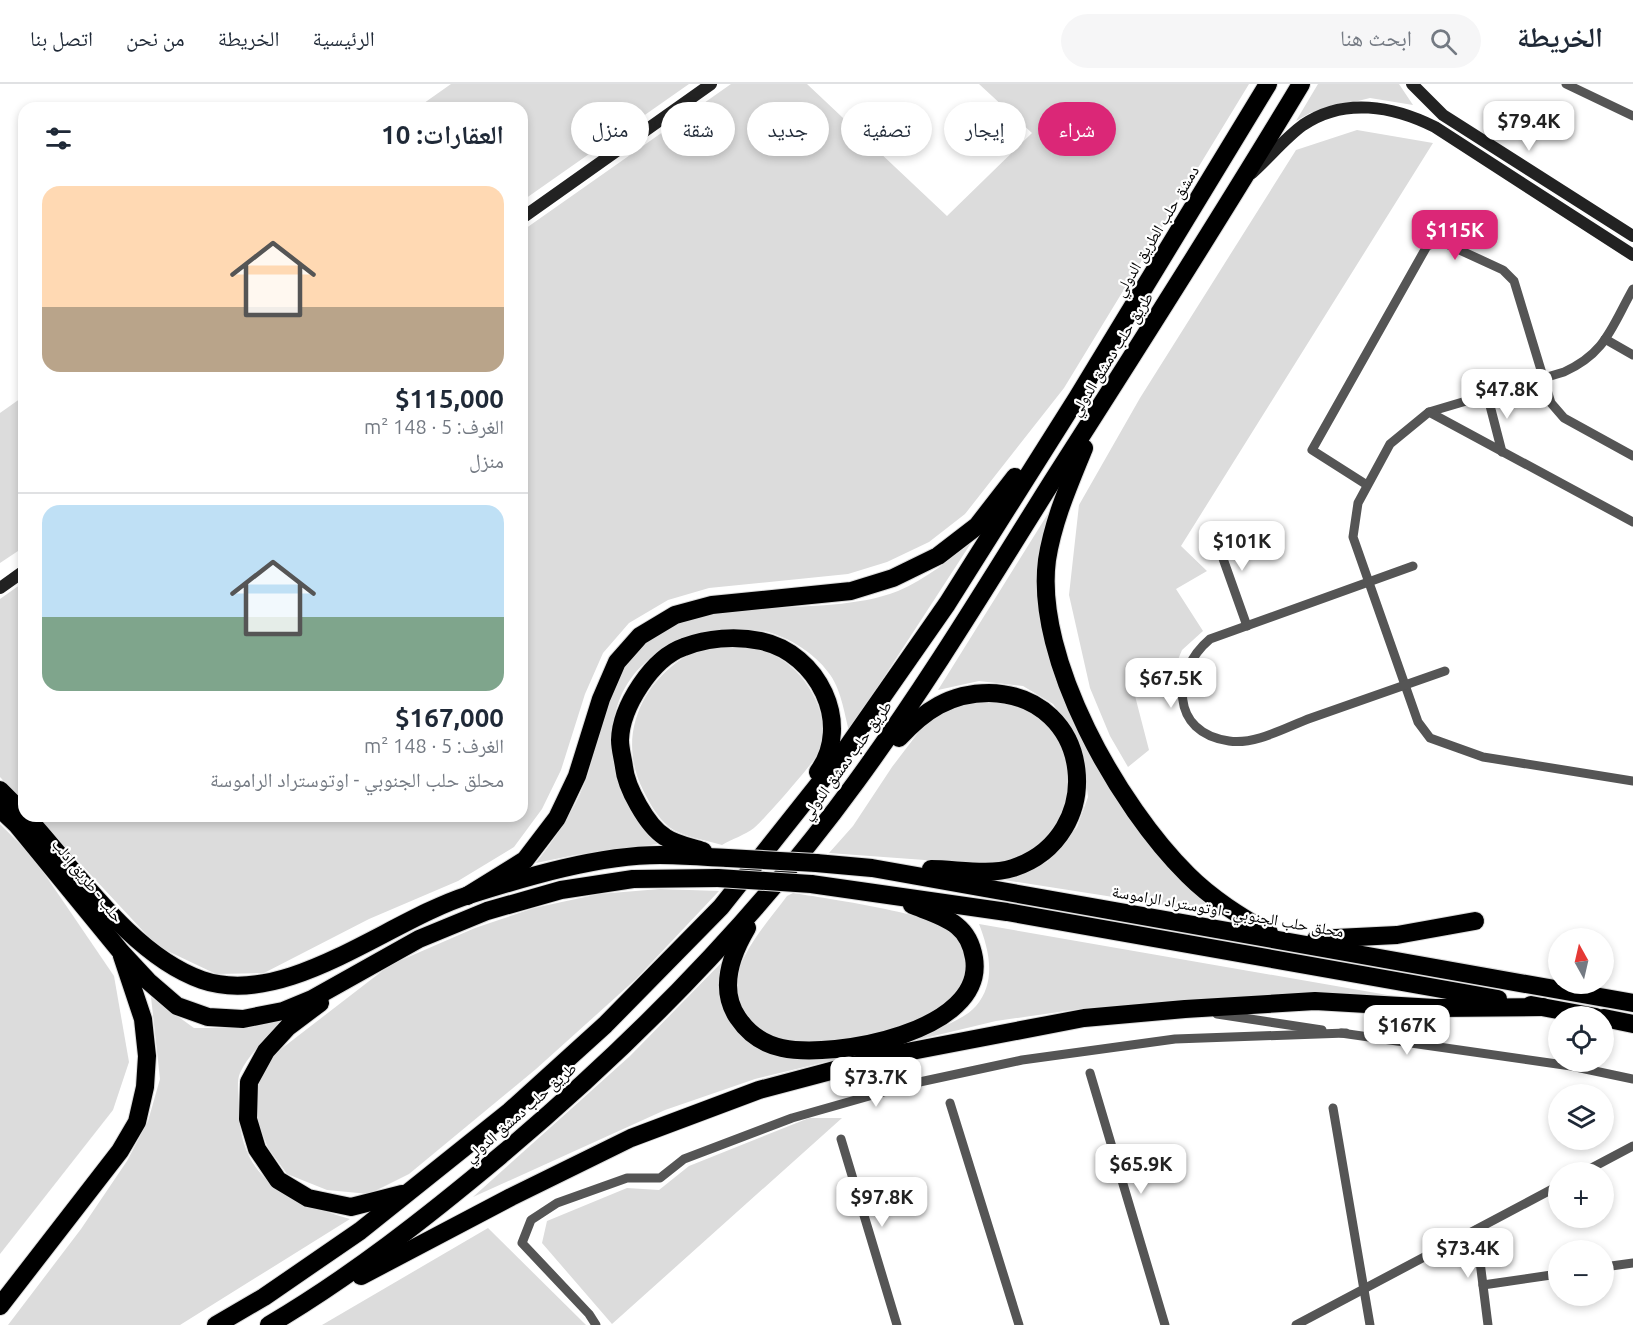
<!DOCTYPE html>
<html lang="ar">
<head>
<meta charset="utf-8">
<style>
  :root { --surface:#fff; --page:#f6f6f7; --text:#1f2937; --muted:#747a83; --line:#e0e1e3; --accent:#db2777 }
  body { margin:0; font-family:Ubuntu,"Noto Naskh Arabic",sans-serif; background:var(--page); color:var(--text); direction:rtl; height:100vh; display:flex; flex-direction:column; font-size:22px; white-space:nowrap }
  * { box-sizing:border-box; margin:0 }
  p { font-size:20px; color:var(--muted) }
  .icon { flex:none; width:33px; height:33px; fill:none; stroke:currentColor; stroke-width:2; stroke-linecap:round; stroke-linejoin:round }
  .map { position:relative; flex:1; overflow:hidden; direction:ltr }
  .sheet { position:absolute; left:18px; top:18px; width:510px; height:720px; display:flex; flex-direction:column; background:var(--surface); border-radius:18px; box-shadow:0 3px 9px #0003; direction:rtl }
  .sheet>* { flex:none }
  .guide { position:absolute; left:546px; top:18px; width:570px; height:54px; direction:rtl; display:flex; gap:12px }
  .needle { width:39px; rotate:352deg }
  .tools { position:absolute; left:1548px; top:844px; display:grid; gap:12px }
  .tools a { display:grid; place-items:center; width:66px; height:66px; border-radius:50%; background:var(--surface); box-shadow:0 3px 9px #0003; font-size:30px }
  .price { position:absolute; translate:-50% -51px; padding:0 14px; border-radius:12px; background:#fff; color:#222; font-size:20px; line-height:39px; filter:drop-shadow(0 2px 3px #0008) }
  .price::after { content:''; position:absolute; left:50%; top:36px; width:18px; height:14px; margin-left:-9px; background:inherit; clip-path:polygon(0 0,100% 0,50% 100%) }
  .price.active { background:var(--accent); color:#fff }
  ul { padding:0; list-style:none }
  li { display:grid; align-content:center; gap:12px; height:318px; padding:0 24px }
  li+li { border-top:2px solid var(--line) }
  li span { display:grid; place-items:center; height:186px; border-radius:18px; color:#555 }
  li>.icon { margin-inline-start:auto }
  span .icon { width:108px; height:108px; fill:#fffc; stroke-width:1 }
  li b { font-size:26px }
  h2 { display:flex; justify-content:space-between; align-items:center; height:72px; padding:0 24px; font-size:26px }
  .tag { padding:0 21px; border-radius:27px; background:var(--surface); box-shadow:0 3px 9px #0003; font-size:21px; line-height:54px }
  .tag.active { background:var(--accent); color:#fff }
  header { display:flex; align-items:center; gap:36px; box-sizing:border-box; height:84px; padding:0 30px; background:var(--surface); border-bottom:2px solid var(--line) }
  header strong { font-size:28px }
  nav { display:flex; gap:33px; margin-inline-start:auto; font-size:21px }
  .search { width:420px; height:54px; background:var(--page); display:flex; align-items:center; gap:15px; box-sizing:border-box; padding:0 21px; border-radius:33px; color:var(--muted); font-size:22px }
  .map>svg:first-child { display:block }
  .green { fill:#dcdcdc }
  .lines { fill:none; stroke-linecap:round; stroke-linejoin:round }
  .highway-casing { stroke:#dbdbdb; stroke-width:20 }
  .street { stroke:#555; stroke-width:9 }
  .secondary { stroke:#222; stroke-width:12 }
  .highway { stroke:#000; stroke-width:18 }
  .highway-bridge-casing { stroke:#dbdbdb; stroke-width:20; stroke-linecap:butt }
  .highway-bridge { stroke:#000; stroke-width:18 }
  .labels { text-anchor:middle; stroke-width:4.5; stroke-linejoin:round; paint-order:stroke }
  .street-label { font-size:16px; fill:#000; stroke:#fff }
</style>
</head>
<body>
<header>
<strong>الخريطة</strong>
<div class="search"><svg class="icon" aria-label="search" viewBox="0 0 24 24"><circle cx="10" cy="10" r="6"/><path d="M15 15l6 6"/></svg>ابحث هنا</div>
<nav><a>الرئيسية</a><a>الخريطة</a><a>من نحن</a><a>اتصل بنا</a></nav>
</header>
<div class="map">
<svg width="1633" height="1241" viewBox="0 0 1633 1241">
  <rect width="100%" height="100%" fill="#fff"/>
  <g class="green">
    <polygon points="451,0 689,0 522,117 522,24 417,24"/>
    <polygon points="731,0 807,0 947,132 1032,49 979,0 1249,0 1064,304 965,430 929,458 887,478 848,490 709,504 668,516 629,539 603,569 585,610 561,686 542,725 514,763 458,797 369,835 264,889 216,890 157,862 36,732 522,732 522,147"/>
    <polygon points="1318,0 1399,0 1413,21 1370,14 1310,29 1296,37"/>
    <polygon points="1357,46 1433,59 1181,462 1207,487 1176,505 1203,547 1182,566 1167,602 1134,608 1149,666 1128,683 1110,652 1090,604 1069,511 1079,421 1140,314 1296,66"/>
    <polygon points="24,312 24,463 0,479 0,329"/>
    <path d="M1054,420C1047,448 1037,480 1037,509C1038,584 1104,702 1149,760C1166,782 1187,800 1206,820L1177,823L1004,796L1047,778L1077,743L1088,713L1083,674L1076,652L1053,620L1023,602L979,597L938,606Z"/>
    <path d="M973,456L849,647C844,628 841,604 828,588C815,570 790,554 768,548C760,546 749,547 741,547C670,545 607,587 613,665C614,675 614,687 617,696C626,722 640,740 658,760L575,771L536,779C555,754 573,729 585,698C603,652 602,593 644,559C708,506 822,537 898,507C926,495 950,476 973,456Z"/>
    <polygon points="24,498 24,719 0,693 0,515"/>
    <path d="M723,563C735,564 748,563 760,566C799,575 834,627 820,667C816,676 763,737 754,744C745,751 732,755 722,761C706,756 683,753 669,743C657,733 650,720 643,706C618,657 638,603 683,574C694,567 711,566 723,563Z"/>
    <path d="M991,617C1011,620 1035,624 1050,638C1087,674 1068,751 1023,772C1016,775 1005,779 997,781C983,783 966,779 952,778C911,775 870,772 829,769L853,742L892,683L927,637L955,621Z"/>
    <polygon points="0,740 33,773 114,892 129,978 113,1026 0,1170"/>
    <polygon points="660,805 719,807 636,895 536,985 409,1090 369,1110 327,1106 287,1090 268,1064 256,1033 258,1001 272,972 390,881 475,844 534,824 599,810"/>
    <path d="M793,809C824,814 937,830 956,849C962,855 966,870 966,878C966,890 964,903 956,912C927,944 828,963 787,957C771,955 755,944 745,932C736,920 734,903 738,888C747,860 770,835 787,812Z"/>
    <path d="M979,840L1399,913L1317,909L1209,914L1087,924L996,937L755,995L665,1026L473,1113L630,972L722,878C722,908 723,909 737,934C741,941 745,953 751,958C794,990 860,970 906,955C927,948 961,939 976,922C997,897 989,866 979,840Z"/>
    <path d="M151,913L194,944H248L284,936C269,952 249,969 240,989C236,998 239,1016 239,1026C240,1098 291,1117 350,1135L180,1241H8L81,1145L127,1077L148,1037L160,995Z"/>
    <polygon points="809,1034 842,1034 612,1240 542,1159 547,1137 627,1104 659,1106 689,1082"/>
    <polygon points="488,1144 586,1241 322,1241"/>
  </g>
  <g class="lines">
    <defs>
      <g id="highway">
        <path d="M1084,364C1069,401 1053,437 1047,476C1034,575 1119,723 1188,791C1212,815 1240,832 1269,849"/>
        <path d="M899,654C924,627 950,609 989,609C1095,611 1108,753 1013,784C988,792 957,785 931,785"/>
        <polyline points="0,706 24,730"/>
        <polyline points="0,725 17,741 121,868 148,897 177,922 208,933 243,935 283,927 312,915 419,855 487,827 561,806 633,795 718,794"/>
        <path d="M30,737C78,790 133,872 202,896C286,925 389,836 469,811C526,793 599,771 660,771C682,771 705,773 728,774"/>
        <path d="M703,767C691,763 675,760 665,753C647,742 626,703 624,683C623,675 620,665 620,656C621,623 652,574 684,563C708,554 736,552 761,557C818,569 853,640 818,688"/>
        <polyline points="816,779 872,784 1633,919"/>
        <polyline points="811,800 1007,828 1498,915"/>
        <polyline points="467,812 525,776 557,734 577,692 601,615 617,578 640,552 675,531 712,521 851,507 893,494 938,472 977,442 1015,393"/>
        <path d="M747,844C731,871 718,905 738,934C748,949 763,960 782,964C834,975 986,948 974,874C972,862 967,850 957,842C945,832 927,827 912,821"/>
        <polyline points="1316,855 1397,851 1475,837"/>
        <polyline points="320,919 288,943 266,967 249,998 248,1035 257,1065 278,1096 308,1114 351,1123 402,1110"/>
        <polyline points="1531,921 1596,933"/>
        <polyline points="1604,934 1633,940"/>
        <polyline points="361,1192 511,1113 631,1054 759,1006 891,971 1084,934 1185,925 1315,917 1435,924 1543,923"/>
        <polyline points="0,1222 120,1067 137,1038 145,1003 147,972 143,935 122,872"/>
        <polyline points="216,1241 264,1213 360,1147 510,1027 605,941 721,823 841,672 947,520 1077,314 1268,0"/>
        <path d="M269,1241C352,1192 427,1133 500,1072C632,961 754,838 856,698C927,601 989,498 1053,396C1137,265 1221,133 1301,0"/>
      </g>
    </defs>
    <use href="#highway" class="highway-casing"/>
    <g class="street">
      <polyline points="1566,0 1633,32"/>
      <path d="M1633,205C1611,244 1606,269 1564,288L1429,328L1390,360L1358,419L1353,453L1418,638L1430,654L1483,673L1633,697"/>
      <polyline points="1605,255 1633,271"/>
      <polyline points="1487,310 1502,368"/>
      <polyline points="1429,328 1633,438"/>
      <polyline points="1367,401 1312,366 1427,162 1440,157 1503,186 1514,197 1551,319 1564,334 1633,372"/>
      <polyline points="1206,456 1221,469 1247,542"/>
      <path d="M1413,482L1210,555C1171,588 1170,649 1229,657C1256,661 1286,643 1311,634C1356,618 1400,603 1445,587"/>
      <polyline points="1217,930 1322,946"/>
      <polyline points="1341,949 1571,982 1633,995"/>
      <polyline points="1090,989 1165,1241"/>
      <polyline points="950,1019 1019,1241"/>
      <polyline points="1333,1024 1370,1241"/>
      <polyline points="841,1055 897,1241"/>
      <polyline points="1582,1089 1633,1062"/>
      <polyline points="1476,1146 1488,1241"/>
      <polyline points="1604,1183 1633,1179"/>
      <polyline points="1483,1201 1558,1190"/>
      <polyline points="596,1241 589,1230 522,1159 531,1136 557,1119 627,1094 660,1094 684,1075 792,1034 915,999 1022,976 1175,955 1346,949"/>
      <polyline points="1296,1241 1558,1102"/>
    </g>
    <g class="secondary">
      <polyline points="1412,0 1443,31 1633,152"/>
      <path d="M1252,89C1269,74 1285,54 1303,41C1344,13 1393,22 1435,43L1633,171"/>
      <polyline points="522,134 711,0"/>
      <polyline points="0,504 24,487"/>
    </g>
    <use href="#highway" class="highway"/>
    <defs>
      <g id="highway-bridge">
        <polyline points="728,774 816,779"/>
        <polyline points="718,794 811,800"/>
      </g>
    </defs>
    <use href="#highway-bridge" class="highway-bridge-casing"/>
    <use href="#highway-bridge" class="highway-bridge"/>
  </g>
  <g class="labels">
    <g class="street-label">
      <text transform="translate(1156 147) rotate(-59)" y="6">دمشق حلب الطريق الدولي</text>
      <text transform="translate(1111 270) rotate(-58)" y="6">طريق حلب دمشق الدولي</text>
      <text transform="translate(846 676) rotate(-54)" y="6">طريق حلب دمشق الدولي</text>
      <text transform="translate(88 796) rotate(51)" y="6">حلب - طريق إدلب</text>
      <text transform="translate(1228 827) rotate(10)" y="6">محلق حلب الجنوبي - اوتوستراد الراموسة</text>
      <text transform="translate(520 1028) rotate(-41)" y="6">طريق حلب دمشق الدولي</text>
    </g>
  </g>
</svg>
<div class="tools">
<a><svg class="needle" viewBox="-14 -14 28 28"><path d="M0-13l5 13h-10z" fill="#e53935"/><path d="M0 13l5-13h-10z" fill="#747a83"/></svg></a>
<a><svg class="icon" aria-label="locate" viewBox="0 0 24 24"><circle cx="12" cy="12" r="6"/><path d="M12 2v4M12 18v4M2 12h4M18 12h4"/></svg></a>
<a><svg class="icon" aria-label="layers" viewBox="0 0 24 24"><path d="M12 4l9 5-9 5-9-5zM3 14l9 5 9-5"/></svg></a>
<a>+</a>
<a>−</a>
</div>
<b class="price" style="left:1529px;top:68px">$79.4K</b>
<b class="price active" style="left:1455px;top:177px">$115K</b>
<b class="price" style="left:1507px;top:336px">$47.8K</b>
<b class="price" style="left:1242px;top:488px">$101K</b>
<b class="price" style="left:1171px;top:625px">$67.5K</b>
<b class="price" style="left:1407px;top:972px">$167K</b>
<b class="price" style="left:876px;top:1024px">$73.7K</b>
<b class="price" style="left:1141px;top:1111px">$65.9K</b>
<b class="price" style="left:882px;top:1144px">$97.8K</b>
<b class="price" style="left:1468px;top:1195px">$73.4K</b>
<div class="guide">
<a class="tag active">شراء</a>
<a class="tag">إيجار</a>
<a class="tag">تصفية</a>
<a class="tag">جديد</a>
<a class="tag">شقة</a>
<a class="tag">منزل</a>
</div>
<section class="sheet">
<h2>العقارات: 10<svg class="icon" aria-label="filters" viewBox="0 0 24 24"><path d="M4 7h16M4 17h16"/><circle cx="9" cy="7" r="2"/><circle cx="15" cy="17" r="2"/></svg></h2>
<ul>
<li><span style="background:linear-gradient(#ffd9b3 65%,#b9a48a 0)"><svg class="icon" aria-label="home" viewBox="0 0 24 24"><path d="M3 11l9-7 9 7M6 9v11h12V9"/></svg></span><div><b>$115,000</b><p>الغرف: 5 · 148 m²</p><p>منزل</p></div></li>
<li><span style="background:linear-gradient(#bfe0f5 60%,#7fa58c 0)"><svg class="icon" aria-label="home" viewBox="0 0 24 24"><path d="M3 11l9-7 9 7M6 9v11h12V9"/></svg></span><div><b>$167,000</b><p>الغرف: 5 · 148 m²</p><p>محلق حلب الجنوبي - اوتوستراد الراموسة</p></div></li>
</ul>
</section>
</div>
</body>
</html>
